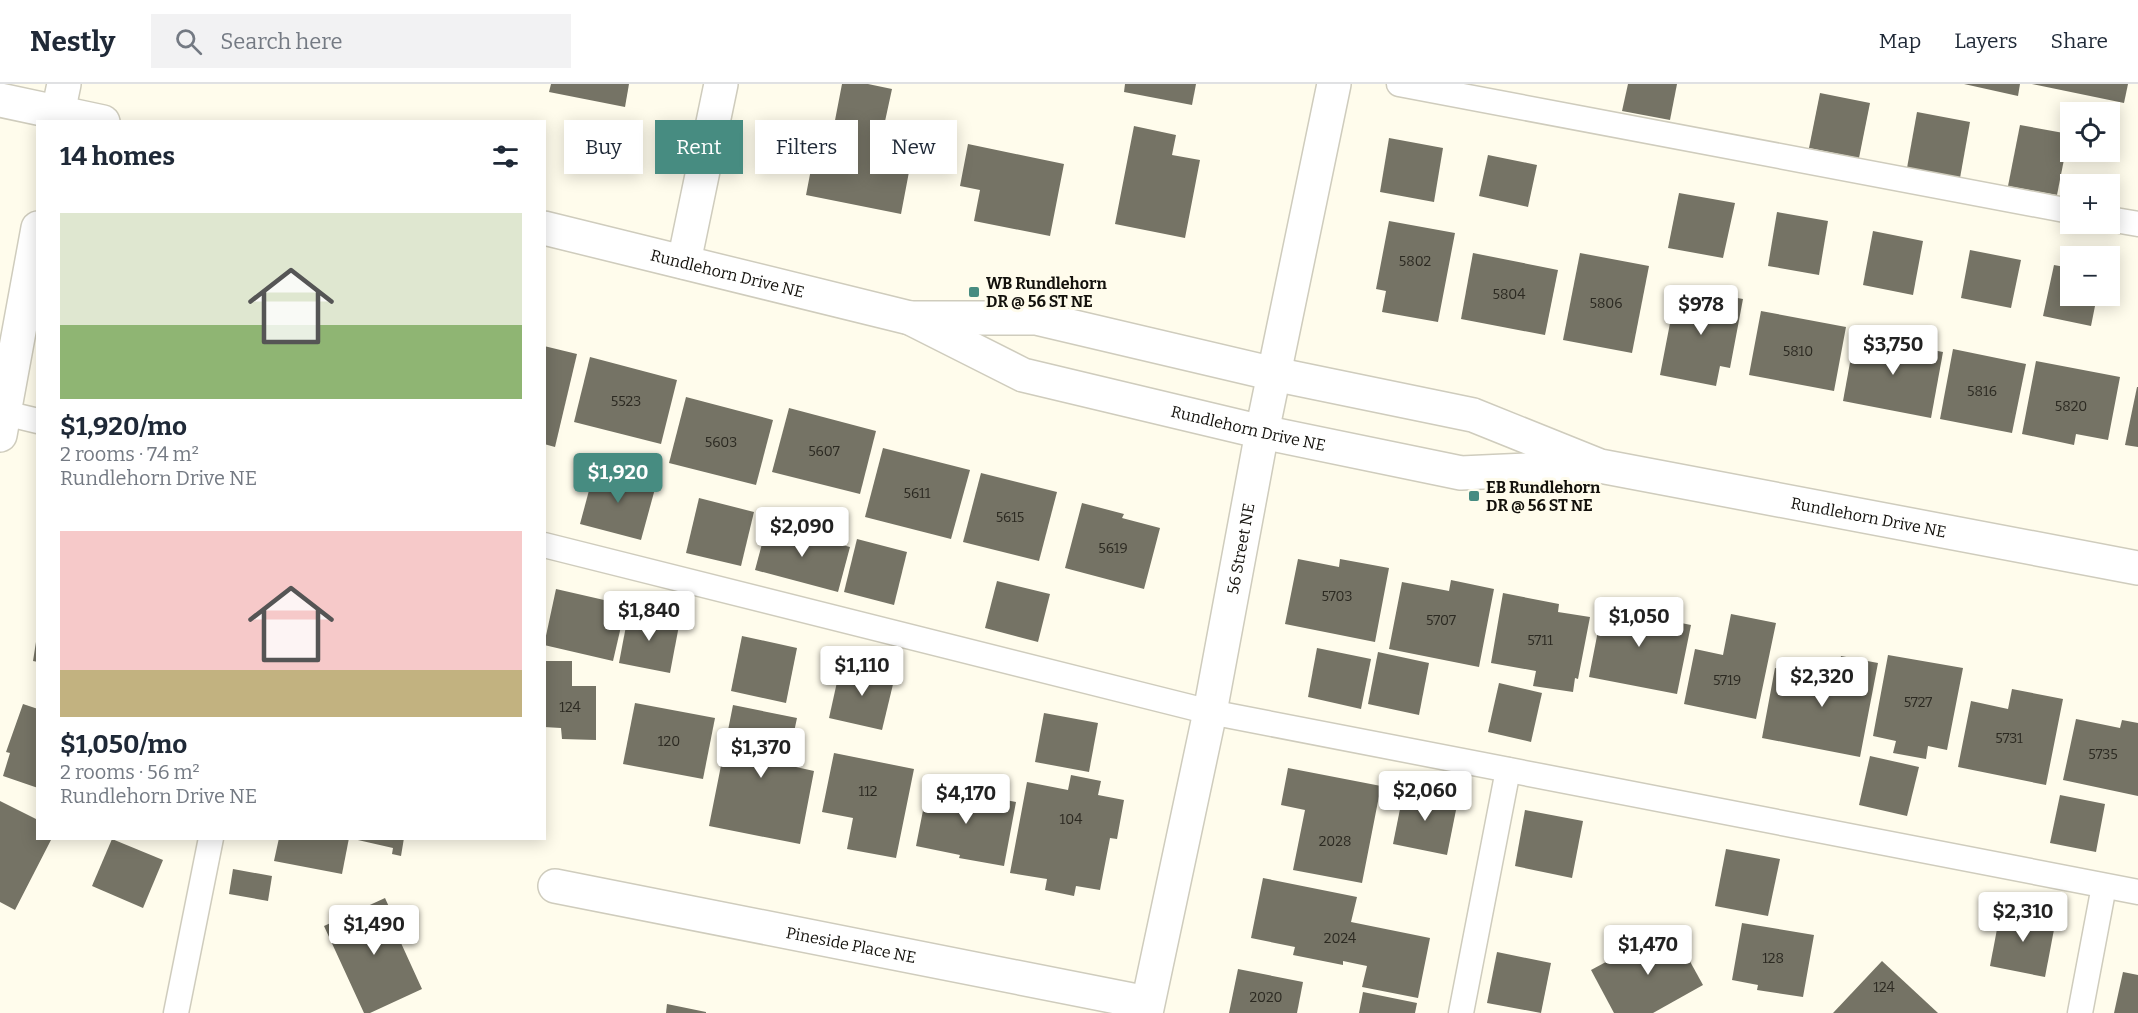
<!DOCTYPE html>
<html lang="en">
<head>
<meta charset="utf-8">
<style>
  :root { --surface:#fff; --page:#f2f2f3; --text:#1f2937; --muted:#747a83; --line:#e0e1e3; --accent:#478c81 }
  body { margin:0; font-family:Bitter,serif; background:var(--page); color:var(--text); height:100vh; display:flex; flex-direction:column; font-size:22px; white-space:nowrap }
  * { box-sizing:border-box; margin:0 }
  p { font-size:20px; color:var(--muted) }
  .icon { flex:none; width:33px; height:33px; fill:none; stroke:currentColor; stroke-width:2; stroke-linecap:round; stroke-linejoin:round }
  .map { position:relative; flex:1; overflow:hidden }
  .side { position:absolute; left:36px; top:36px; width:510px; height:720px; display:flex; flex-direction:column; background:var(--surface); border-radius:0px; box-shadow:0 3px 15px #0003 }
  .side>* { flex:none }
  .banner { position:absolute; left:564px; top:36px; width:570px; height:54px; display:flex; gap:12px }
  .tools { position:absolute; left:2060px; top:18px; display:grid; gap:12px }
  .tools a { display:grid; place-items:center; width:60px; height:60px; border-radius:0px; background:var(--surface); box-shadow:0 3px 15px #0003; font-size:30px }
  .price { position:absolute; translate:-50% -51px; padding:0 14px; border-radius:6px; background:#fff; color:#222; font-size:20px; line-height:39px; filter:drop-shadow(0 2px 3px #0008) }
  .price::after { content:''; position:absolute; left:50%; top:36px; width:18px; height:14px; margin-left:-9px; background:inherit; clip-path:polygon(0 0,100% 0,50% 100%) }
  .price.active { background:var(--accent); color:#fff }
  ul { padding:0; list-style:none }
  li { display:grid; align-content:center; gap:12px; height:318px; padding:0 24px }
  li span { display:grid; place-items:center; height:186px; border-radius:0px; color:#555 }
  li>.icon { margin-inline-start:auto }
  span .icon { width:108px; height:108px; fill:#fffc; stroke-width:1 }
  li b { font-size:26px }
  h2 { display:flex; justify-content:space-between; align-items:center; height:72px; padding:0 24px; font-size:26px }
  .tag { padding:0 21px; border-radius:0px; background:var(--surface); box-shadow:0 3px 15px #0003; font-size:21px; line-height:54px }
  .tag.active { background:var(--accent); color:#fff }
  header { display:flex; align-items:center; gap:36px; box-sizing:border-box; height:84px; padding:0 30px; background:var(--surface); border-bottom:2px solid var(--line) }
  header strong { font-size:28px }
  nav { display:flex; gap:33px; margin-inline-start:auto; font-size:21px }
  .search { width:420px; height:54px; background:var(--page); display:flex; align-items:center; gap:15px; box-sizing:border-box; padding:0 21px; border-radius:0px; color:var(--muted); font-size:22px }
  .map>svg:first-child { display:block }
  .building { fill:#757365 }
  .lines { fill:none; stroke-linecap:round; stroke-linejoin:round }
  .service-casing { stroke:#cfccbd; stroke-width:27 }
  .minor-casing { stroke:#cfccbd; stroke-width:36 }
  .tertiary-casing { stroke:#cfccbd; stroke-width:36 }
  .service { stroke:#fff; stroke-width:24 }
  .minor { stroke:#fff; stroke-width:33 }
  .tertiary { stroke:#fff; stroke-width:33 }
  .poi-dot { fill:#478c81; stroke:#fffcec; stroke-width:2 }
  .labels { text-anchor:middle; stroke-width:6; stroke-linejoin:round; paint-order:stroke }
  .number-label { font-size:14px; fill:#2c2a22 }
  .street-label { font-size:16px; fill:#13110c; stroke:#fffcec }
  .poi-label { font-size:16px; font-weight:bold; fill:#13110c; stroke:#fffcec; text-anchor:start }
</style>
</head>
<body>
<header>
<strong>Nestly</strong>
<div class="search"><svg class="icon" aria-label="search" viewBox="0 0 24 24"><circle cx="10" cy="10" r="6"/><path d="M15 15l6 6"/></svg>Search here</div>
<nav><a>Map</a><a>Layers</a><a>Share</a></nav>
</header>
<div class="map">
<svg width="2138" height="929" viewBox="0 0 2138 929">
  <rect width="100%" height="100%" fill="#fffcec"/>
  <g class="building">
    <polygon points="551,0 629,0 625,23 549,8"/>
    <polygon points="842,0 868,0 892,5 879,65 912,72 901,130 806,111 817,54 831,57"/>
    <polygon points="1125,0 1196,0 1192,21 1124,8"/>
    <polygon points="1628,0 1677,0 1670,36 1622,27"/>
    <polygon points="1964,0 2020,0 2018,12"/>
    <polygon points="2032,0 2128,0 2124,19"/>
    <polygon points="1820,9 1870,19 1859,74 1809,64"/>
    <polygon points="1917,28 1970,38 1960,94 1907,84"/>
    <polygon points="2020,41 2069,50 2057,111 2008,102"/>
    <polygon points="1134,42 1176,51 1172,71 1200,76 1185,154 1115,140"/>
    <polygon points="1389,54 1443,64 1434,118 1380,108"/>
    <polygon points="968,60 1064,80 1050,152 974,137 980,106 960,102"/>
    <polygon points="1488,71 1537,81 1528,123 1479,112"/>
    <polygon points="1679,109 1735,119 1723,174 1668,164"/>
    <polygon points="1777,128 1828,137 1819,191 1768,182"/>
    <polygon points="1389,137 1455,149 1438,238 1382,228 1386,207 1376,205"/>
    <polygon points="1873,147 1923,157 1913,211 1863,201"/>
    <polygon points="1970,166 2021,176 2011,224 1961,214"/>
    <polygon points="1473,169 1558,186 1545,251 1461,235"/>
    <polygon points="1580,169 1649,182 1632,269 1563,256"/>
    <polygon points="2054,181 2070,184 2070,212 2097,212 2091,242 2043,232"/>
    <polygon points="1677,203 1743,215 1730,284 1720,282 1716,302 1660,291"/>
    <polygon points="1761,227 1846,243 1834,307 1749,291"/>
    <polygon points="1855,251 1943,268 1931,334 1843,317"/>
    <polygon points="544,262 577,270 555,363 544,360"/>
    <polygon points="1953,265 2026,280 2012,349 1940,335"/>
    <polygon points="590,273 677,296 661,360 574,338"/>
    <polygon points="2036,277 2120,293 2108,356 2076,350 2074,361 2022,350"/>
    <polygon points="2137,303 2138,303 2138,363 2125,361"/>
    <polygon points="686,313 773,336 756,401 669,379"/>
    <polygon points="789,324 876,347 860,410 772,388"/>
    <polygon points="883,364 970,386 951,455 865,433"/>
    <polygon points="595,384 656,401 641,456 580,440"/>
    <polygon points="981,389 1057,408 1039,477 963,458"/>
    <polygon points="699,414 754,428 741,482 686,469"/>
    <polygon points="1082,419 1124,430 1122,434 1160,444 1144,505 1065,484"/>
    <polygon points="767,441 850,463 838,508 755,486"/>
    <polygon points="857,455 907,468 894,521 844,508"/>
    <polygon points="1298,475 1339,483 1340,475 1389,484 1375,558 1285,540"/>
    <polygon points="1451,496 1494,505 1479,583 1389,565 1402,498 1449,507"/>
    <polygon points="997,497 1050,510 1038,558 985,544"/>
    <polygon points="556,505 626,521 613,577 544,561"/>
    <polygon points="1503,509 1559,520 1558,528 1590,533 1578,595 1575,594 1573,608 1533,602 1536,587 1491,579"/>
    <polygon points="1604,516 1654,526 1652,533 1691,541 1677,610 1589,593"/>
    <polygon points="629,526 680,536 670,589 619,579"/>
    <polygon points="1731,530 1776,539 1756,635 1684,620 1695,565 1723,571"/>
    <polygon points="742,552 797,564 786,619 731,607"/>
    <polygon points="36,558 38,558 38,578 33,577"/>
    <polygon points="1317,564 1371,575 1361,625 1308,613"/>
    <polygon points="1378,568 1429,579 1419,631 1368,620"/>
    <polygon points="1888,571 1963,584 1947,666 1928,662 1926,675 1893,669 1896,657 1873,652"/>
    <polygon points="1841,572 1878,579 1860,673 1762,654 1775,584 1837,596"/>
    <polygon points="544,577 572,577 572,602 596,602 596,656 562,655 561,644 544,643"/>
    <polygon points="841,580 895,592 882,646 829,634"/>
    <polygon points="1499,599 1542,609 1531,658 1488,648"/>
    <polygon points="2012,605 2063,615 2046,701 1958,683 1971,617 2008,625"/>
    <polygon points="635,619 715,634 703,695 623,680"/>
    <polygon points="23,620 38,625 38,704 3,692 10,669 6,668"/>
    <polygon points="733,621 797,634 787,681 814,687 800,760 709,742"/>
    <polygon points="1044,629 1098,639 1089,688 1035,678"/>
    <polygon points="2076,635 2120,644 2122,636 2138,639 2138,712 2063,696"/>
    <polygon points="834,669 914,685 896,774 847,765 853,734 822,728"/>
    <polygon points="1870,672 1919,683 1907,732 1859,721"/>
    <polygon points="1288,684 1381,702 1362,799 1293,786 1305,726 1281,721"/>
    <polygon points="1071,691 1101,697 1098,711 1124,716 1117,755 1110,754 1100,806 1076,802 1074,812 1045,806 1047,795 1010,789 1027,698 1068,706"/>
    <polygon points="928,701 1016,718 1004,782 959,774 960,771 916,762"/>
    <polygon points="1404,705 1458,716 1447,771 1393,760"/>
    <polygon points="2060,711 2105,720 2096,768 2050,759"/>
    <polygon points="0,717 38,736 38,754 52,754 15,826 0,818"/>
    <polygon points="1525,726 1583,737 1572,794 1515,782"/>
    <polygon points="279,754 349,754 342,790 274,777"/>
    <polygon points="349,754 404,754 401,772 392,770 393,764"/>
    <polygon points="112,755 163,776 143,824 92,802"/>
    <polygon points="1726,765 1780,775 1768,832 1715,822"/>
    <polygon points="233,785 272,792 268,817 229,810"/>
    <polygon points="1263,794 1357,813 1351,838 1430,854 1418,914 1362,903 1367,882 1343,877 1343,881 1293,871 1295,863 1251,854"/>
    <polygon points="385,814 405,858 401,859 422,905 370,929 364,929 324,842"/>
    <polygon points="2001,824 2056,835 2045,893 1990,882"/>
    <polygon points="1742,839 1814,851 1803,913 1757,906 1758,901 1732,896"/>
    <polygon points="1671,843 1703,901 1653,929 1614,929 1591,886"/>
    <polygon points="1497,868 1551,879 1541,929 1487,919"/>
    <polygon points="1882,877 1938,929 1833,929"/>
    <polygon points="1238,885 1303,898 1297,929 1229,929"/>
    <polygon points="2123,888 2138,891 2138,929 2114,929"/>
    <polygon points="1363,908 1417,919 1415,929 1359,929"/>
    <polygon points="667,920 706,928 706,929 666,929"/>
  </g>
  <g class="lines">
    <defs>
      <g id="service">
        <polyline points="1399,0 2070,127"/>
        <polyline points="2109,135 2138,140"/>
        <polyline points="0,328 38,337"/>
        <polyline points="544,461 1210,628 2138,808"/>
        <polyline points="176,929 211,754"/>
        <polyline points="1461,929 1508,686"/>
        <polyline points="2080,929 2104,802"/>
      </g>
      <g id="minor">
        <polyline points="56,38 64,0"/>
        <polyline points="684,178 721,0"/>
        <polyline points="0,351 38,144"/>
        <path id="s1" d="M555,802L1147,919"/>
        <path id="s2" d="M1146,929L1210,628L1262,348"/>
      </g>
      <g id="tertiary">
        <polyline points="0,16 103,38"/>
        <path id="s3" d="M544,144L910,234L1023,291L1262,348L1461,389L1591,383"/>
        <path id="s4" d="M910,234H1036L1274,290L1473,331L1600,382L2138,484"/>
        <polyline points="1262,348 1334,0"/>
      </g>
    </defs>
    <use href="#service" class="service-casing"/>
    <use href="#minor" class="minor-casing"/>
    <use href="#tertiary" class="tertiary-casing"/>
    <use href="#service" class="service"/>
    <use href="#minor" class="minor"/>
    <use href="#tertiary" class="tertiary"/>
  </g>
  <g class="poi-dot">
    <rect x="968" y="202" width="12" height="12" rx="3"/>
    <rect x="1468" y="406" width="12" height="12" rx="3"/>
  </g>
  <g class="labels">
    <g class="number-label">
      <text x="1415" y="182">5802</text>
      <text x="1509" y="215">5804</text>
      <text x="1606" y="224">5806</text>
      <text x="1798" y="272">5810</text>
      <text x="1982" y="312">5816</text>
      <text x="626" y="322">5523</text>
      <text x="2071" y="327">5820</text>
      <text x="721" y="363">5603</text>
      <text x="824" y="372">5607</text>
      <text x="917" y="414">5611</text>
      <text x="1010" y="438">5615</text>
      <text x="1113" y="469">5619</text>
      <text x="1337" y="517">5703</text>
      <text x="1441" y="541">5707</text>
      <text x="1540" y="561">5711</text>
      <text x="1727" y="601">5719</text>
      <text x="1918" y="623">5727</text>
      <text x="570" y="628">124</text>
      <text x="2009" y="659">5731</text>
      <text x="669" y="662">120</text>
      <text x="2103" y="675">5735</text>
      <text x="868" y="712">112</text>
      <text x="1071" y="740">104</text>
      <text x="1335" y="762">2028</text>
      <text x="1340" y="859">2024</text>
      <text x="1773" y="879">128</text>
      <text x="1884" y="908">124</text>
      <text x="1266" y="918">2020</text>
    </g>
    <g class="street-label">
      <text dy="6" stroke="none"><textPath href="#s3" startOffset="189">Rundlehorn Drive NE</textPath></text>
      <text dy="6" stroke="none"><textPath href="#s3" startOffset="735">Rundlehorn Drive NE</textPath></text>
      <text dy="6" stroke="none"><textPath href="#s4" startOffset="984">Rundlehorn Drive NE</textPath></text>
      <text dy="6" stroke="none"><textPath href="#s2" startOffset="474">56 Street NE</textPath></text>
      <text dy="6" stroke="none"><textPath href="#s1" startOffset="302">Pineside Place NE</textPath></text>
    </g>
    <g class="poi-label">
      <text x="986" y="205">WB Rundlehorn<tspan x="986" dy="18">DR @ 56 ST NE</tspan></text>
      <text x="1486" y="409">EB Rundlehorn<tspan x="1486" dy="18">DR @ 56 ST NE</tspan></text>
    </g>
  </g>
</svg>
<div class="tools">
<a><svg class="icon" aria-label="locate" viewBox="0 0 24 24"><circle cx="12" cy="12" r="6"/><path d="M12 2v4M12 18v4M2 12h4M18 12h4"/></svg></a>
<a>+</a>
<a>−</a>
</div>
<b class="price" style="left:1701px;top:252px">$978</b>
<b class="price" style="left:1893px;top:292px">$3,750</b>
<b class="price active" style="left:618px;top:420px">$1,920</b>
<b class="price" style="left:802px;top:474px">$2,090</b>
<b class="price" style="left:649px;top:558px">$1,840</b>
<b class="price" style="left:1639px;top:564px">$1,050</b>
<b class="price" style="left:862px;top:613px">$1,110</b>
<b class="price" style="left:1822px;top:624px">$2,320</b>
<b class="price" style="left:761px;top:695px">$1,370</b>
<b class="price" style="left:1425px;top:738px">$2,060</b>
<b class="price" style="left:966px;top:741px">$4,170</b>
<b class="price" style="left:2023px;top:859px">$2,310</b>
<b class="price" style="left:374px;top:872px">$1,490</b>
<b class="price" style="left:1648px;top:892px">$1,470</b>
<div class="banner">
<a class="tag">Buy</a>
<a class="tag active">Rent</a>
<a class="tag">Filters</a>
<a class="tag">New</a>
</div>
<section class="side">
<h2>14 homes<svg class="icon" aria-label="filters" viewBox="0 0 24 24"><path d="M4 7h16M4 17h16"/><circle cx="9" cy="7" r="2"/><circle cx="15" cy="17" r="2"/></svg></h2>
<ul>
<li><span style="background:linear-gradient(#dfe7d0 60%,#8fb573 0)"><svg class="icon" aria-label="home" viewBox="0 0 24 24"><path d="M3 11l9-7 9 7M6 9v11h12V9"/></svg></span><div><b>$1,920/mo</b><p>2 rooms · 74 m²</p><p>Rundlehorn Drive NE</p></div></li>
<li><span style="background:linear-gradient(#f6c9c9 75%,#c2b280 0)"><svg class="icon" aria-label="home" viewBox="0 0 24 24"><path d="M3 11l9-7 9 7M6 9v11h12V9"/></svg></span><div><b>$1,050/mo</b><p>2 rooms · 56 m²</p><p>Rundlehorn Drive NE</p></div></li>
</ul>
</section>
</div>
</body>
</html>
